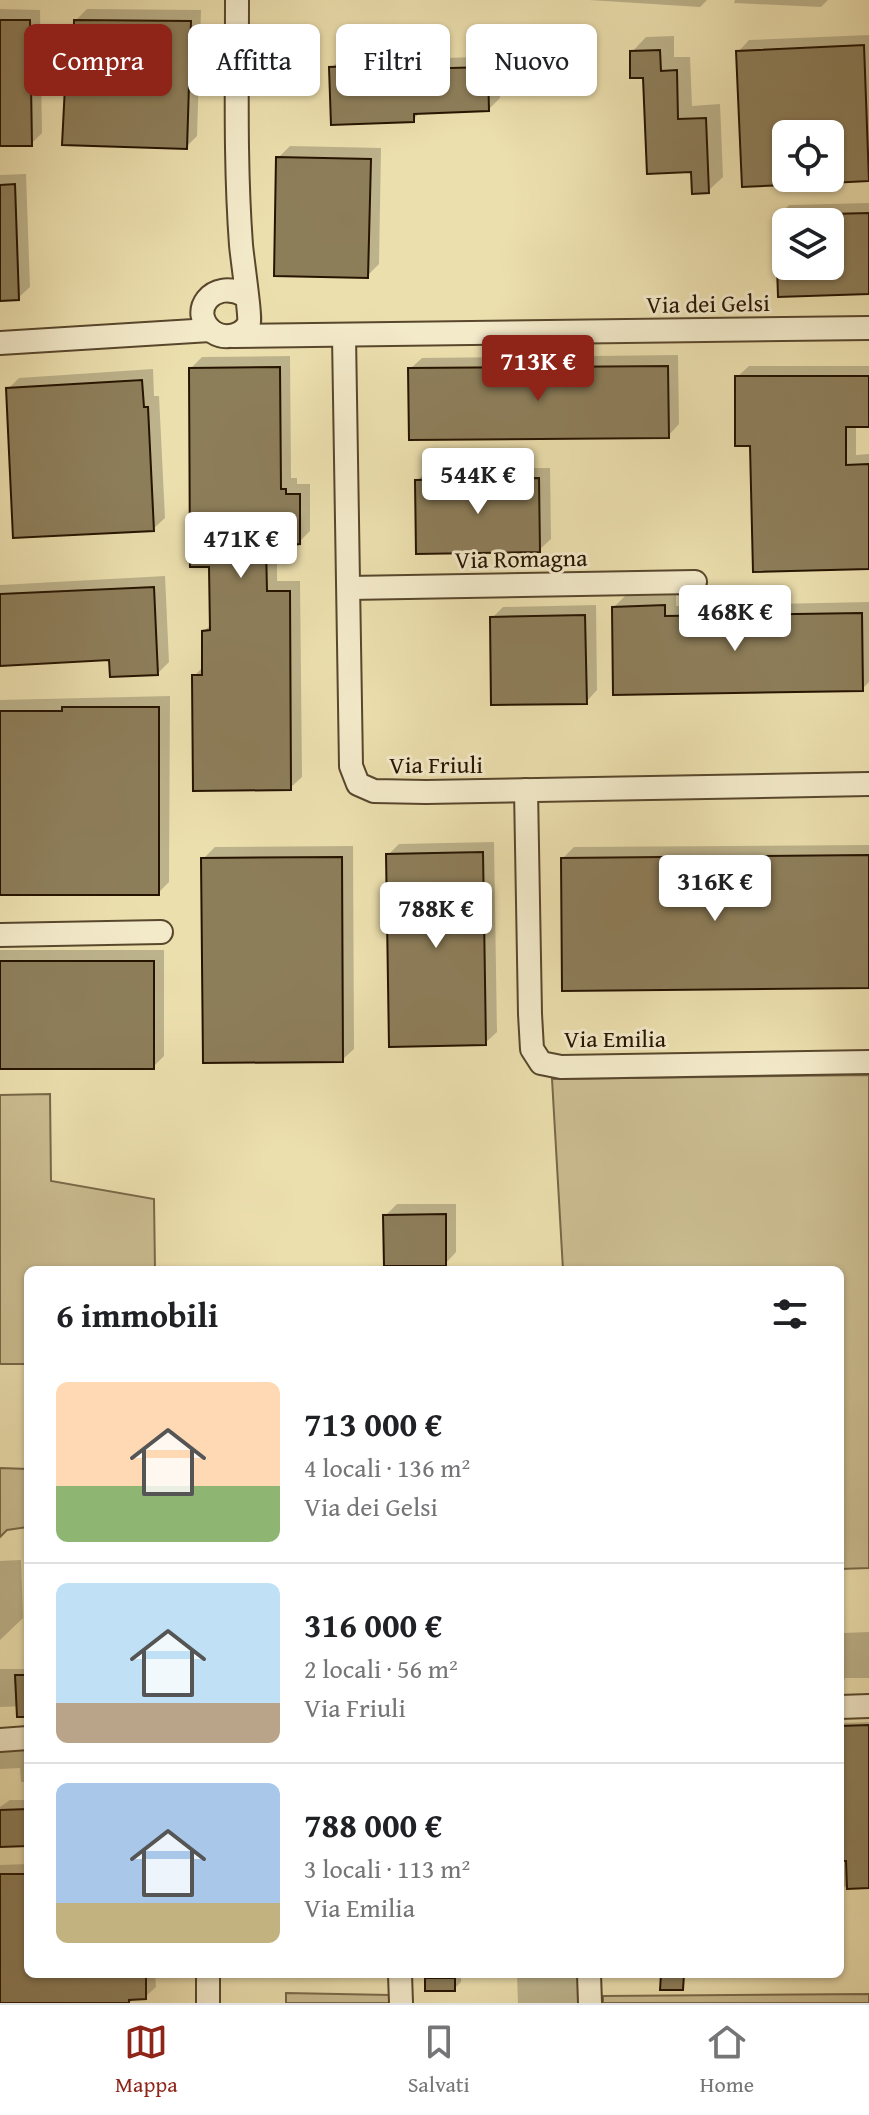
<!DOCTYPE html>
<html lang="it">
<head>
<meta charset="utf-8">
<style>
  :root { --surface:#fff; --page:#f2f2f2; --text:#202124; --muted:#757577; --line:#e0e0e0; --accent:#8f2418 }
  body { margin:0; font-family:"Gentium Book Plus",serif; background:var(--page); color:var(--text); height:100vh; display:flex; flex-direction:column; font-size:30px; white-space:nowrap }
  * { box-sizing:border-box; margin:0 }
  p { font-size:26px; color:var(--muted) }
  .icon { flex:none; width:44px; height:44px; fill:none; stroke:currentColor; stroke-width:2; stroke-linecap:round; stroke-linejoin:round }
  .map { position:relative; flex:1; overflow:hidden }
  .details { position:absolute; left:24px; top:1266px; width:820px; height:712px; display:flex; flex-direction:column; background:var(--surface); border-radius:12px; box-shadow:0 2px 6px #0004 }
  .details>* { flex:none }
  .hud { position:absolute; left:24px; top:24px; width:822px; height:72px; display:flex; gap:16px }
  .tools { position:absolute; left:772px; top:120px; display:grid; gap:16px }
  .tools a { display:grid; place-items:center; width:72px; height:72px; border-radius:12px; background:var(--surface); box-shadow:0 2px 6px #0004; font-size:40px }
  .price { position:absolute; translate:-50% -68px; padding:0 18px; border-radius:8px; background:#fff; color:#222; font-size:26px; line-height:52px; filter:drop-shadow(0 2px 4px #0008) }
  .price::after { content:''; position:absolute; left:50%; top:48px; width:24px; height:18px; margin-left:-12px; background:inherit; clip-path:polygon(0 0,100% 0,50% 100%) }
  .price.active { background:var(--accent); color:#fff }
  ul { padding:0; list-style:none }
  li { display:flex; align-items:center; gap:24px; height:200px; padding:0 32px }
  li+li { border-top:2px solid var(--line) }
  li span { display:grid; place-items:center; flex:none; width:224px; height:160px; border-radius:12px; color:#555 }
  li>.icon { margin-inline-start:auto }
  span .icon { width:96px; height:96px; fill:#fffc; stroke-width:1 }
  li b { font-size:34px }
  h2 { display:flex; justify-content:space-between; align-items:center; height:96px; padding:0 32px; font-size:34px }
  .pill { padding:0 28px; border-radius:12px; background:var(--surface); box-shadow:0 2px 6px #0004; font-size:28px; line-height:72px }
  .pill.active { background:var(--accent); color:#fff }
  .menu { display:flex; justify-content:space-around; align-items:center; height:112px; border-top:2px solid var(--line); background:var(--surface); font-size:22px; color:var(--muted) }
  .menu a { display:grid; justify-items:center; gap:4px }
  .menu .active { color:var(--accent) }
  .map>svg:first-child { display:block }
  .green { fill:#cabc90; stroke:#786848; stroke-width:2 }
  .shadow { fill:#0003; fill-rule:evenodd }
  .building { fill:#8d7e5a; stroke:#261400; stroke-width:2 }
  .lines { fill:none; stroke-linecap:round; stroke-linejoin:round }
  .minor-casing { stroke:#58472c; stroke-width:26 }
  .minor { stroke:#f3eaca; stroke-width:22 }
  .labels { text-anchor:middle; stroke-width:6; stroke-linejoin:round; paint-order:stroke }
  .street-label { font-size:24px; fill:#261400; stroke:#f3eaca }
</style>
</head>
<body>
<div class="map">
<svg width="869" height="2003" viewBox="0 0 869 2003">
  <rect width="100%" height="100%" fill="#ecdfae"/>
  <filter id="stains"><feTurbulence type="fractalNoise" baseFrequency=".0025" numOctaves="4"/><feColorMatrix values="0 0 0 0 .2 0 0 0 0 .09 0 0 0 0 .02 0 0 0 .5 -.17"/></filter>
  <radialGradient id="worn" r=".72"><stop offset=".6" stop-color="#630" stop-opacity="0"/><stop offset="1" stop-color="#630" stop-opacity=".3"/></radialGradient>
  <g class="green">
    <polygon points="869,1075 869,1568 840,1569 840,1270 563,1270 552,1079"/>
    <polygon points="50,1094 51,1181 154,1199 155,1270 28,1270 28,1364 0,1364 0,1095"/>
    <polygon points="0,1468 28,1469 28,1527 7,1530 0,1537"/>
    <polygon points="286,1993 390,1995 390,2003 286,2003"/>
    <polygon points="869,1994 869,2003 603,2003 603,1996"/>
  </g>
  <g class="shadow">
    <polygon points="589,0 707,0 700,7"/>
    <polygon points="735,0 828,0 821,7 734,3"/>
    <polygon points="0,9 40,10 42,133 31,144 0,144"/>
    <polygon points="87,9 201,10 197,136 186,147 67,87 75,79 76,20"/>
    <path d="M869,35V179L743,185L738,52L749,40ZM786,134H830V178H786Z"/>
    <polygon points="674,36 674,57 690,57 692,106 720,104 723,177 708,191 693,170 632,52 646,37"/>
    <polygon points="422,54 423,59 499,56 500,98 489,109 421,111 413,120 331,68 343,57"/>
    <polygon points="290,146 381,148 379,264 367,276 278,158"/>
    <polygon points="26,174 30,287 18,298 0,299 0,175"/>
    <path d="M869,203V292L780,295L777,217L789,205ZM786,222H830V266H786Z"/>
    <polygon points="678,355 679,424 668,436 410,369 422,358"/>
    <polygon points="290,356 291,478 297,478 297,484 310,484 310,531 299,542 277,544 277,581 300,581 302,777 290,788 194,676 204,666 204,631 212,624 211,565 191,368 202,357"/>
    <polygon points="749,366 869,366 869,425 856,425 856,455 869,454 869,567 752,444 737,377"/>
    <polygon points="153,369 154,396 159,396 165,518 153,529 8,389 19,378"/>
    <polygon points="550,468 551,539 539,550 417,481 428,469"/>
    <polygon points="165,576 169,662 158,673 111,658 0,664 0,585"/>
    <polygon points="676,595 676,606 869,602 869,682 862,689 614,607 625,596"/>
    <polygon points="596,605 597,690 586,702 492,618 503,607"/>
    <polygon points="170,696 169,882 158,893 0,893 0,700"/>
    <polygon points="494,842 497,1032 485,1043 388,855 399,844"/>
    <polygon points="869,845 869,986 563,858 574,847"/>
    <polygon points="353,846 354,1049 342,1060 203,859 215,847"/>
    <polygon points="0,950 164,950 164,1056 153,1067 0,1067"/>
    <polygon points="397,1204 456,1204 456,1252 445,1264 385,1216"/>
    <polygon points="21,1560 23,1618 0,1640 0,1561"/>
    <polygon points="840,1615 844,1615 844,1633 869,1632 869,1678 845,1678 840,1689"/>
    <polygon points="0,1669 28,1669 28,1706 0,1707"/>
    <polygon points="869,1722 869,1886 840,1887 840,1723"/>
    <polygon points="0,1741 28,1748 28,1782 21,1782 20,1768 0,1769"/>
    <polygon points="10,1800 28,1800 28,1844 0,1845 0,1807"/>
    <polygon points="28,1864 28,1974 155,1974 156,1987 145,1997 135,1998 129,2003 0,2003 0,1865"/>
    <polygon points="431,1974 461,1974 461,1982 454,1989 427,1978"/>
    <polygon points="517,1974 580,1974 577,2003 518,2003"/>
    <polygon points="715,1974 730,1974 730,1975 715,1978"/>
  </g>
  <g class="building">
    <polygon points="0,20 30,20 32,146 0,146"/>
    <polygon points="74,20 191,21 187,149 62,145 65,86 73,86"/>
    <polygon points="864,45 869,181 830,183 830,134 786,134 786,185 742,187 736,51"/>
    <polygon points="660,50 661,71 677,70 678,119 706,118 709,193 692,194 691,172 647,174 643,78 630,78 630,51"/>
    <polygon points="412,64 412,69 488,67 489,111 414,114 414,122 331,125 329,67"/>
    <polygon points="276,157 371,159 368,278 274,276"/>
    <polygon points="15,184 19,300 0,301 0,185"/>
    <polygon points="869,213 869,294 778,297 777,266 830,266 830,214"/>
    <polygon points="668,366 669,438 409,440 408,368"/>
    <polygon points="280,367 281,489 286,489 286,494 300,494 300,544 266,547 267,591 290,591 291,790 193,791 192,675 202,675 202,631 210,630 209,567 190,567 189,368"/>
    <polygon points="735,376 869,376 869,427 846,427 846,465 869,464 869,569 753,572 750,446 735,446"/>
    <polygon points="142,380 144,407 148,407 154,531 13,538 6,388"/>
    <polygon points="539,478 540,552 416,554 415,480"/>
    <polygon points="154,587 158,675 110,677 109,660 0,666 0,594"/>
    <polygon points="665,605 665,616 862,613 863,691 613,695 612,607"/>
    <polygon points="585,615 587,704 491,705 490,617"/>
    <polygon points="62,707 159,707 159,895 0,895 0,711 62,711"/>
    <polygon points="483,852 486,1045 389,1047 386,854"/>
    <polygon points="869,855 869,988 562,991 561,858"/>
    <polygon points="342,857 343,1062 203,1063 201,858"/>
    <rect x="0" y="961" width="154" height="108"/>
    <polygon points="446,1214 446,1266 384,1266 383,1215"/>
    <polygon points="15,1675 28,1675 28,1717 17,1717"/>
    <polygon points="869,1725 869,1888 847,1889 846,1861 840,1861 840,1726"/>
    <polygon points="28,1809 28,1846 0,1847 0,1810"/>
    <polygon points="0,1874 28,1874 28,1974 146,1974 146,1999 129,2000 129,2003 0,2003"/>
    <polygon points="661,1974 684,1974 683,1990 660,1990"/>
    <rect x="425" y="1978" width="30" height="13"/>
  </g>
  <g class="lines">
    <defs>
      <g id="minor">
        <path d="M237,0C237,82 235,164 241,245C242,257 251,319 249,323C243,336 225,340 213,332C187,312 213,278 244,295"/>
        <polyline points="234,336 869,328"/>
        <polyline points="344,336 351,766 358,784 374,791 426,792 869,784"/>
        <polyline points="0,343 210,330"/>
        <polyline points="349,588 695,582"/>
        <polyline points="526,790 530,1014 532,1049 541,1063 561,1067 869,1062"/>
        <polyline points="0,935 161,932"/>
        <polyline points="840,1707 869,1706"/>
        <polyline points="0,1740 28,1738"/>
        <polyline points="208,1974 208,2003"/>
        <polyline points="400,1974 401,2003"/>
        <polyline points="589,1974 590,2003"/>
      </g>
    </defs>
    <use href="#minor" class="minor-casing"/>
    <use href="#minor" class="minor"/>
  </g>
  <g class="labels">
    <g class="street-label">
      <text transform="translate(708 304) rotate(-1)" y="8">Via dei Gelsi</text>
      <text transform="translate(521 559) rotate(-1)" y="8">Via Romagna</text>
      <text x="436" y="773">Via Friuli</text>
      <text x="615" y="1047">Via Emilia</text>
    </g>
  </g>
  <rect width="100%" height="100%" filter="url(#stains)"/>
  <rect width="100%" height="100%" fill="url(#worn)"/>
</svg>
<div class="tools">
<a><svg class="icon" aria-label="locate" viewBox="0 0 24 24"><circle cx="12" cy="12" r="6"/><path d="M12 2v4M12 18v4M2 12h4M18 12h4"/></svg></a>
<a><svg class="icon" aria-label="layers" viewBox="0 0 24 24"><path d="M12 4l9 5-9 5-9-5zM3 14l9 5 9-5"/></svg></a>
</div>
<b class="price active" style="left:538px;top:403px">713K €</b>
<b class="price" style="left:478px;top:516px">544K €</b>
<b class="price" style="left:241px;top:580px">471K €</b>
<b class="price" style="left:735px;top:653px">468K €</b>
<b class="price" style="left:715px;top:923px">316K €</b>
<b class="price" style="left:436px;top:950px">788K €</b>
<div class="hud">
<a class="pill active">Compra</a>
<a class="pill">Affitta</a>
<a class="pill">Filtri</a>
<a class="pill">Nuovo</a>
</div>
<section class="details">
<h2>6 immobili<svg class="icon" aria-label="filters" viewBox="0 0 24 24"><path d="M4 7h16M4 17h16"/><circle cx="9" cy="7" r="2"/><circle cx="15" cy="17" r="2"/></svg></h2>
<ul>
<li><span style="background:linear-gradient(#ffd9b3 65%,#8fb573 0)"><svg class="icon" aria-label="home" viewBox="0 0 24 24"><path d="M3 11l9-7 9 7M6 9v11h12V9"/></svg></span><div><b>713 000 €</b><p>4 locali · 136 m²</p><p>Via dei Gelsi</p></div></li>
<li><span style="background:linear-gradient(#bfe0f5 75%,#b9a48a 0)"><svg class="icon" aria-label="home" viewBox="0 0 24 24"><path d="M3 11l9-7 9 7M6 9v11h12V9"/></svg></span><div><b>316 000 €</b><p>2 locali · 56 m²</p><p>Via Friuli</p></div></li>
<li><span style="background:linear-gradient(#a9c7e8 75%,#c2b280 0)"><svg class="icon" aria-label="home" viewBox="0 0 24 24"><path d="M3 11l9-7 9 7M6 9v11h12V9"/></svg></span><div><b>788 000 €</b><p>3 locali · 113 m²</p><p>Via Emilia</p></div></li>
</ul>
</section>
</div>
<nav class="menu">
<a class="active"><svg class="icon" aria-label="map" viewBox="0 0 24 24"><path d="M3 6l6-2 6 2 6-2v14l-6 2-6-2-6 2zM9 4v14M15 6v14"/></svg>Mappa</a>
<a><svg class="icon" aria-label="saved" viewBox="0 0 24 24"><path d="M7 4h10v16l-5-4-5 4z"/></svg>Salvati</a>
<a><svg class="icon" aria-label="home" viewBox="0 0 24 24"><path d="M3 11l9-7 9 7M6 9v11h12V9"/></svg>Home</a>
</nav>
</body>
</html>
